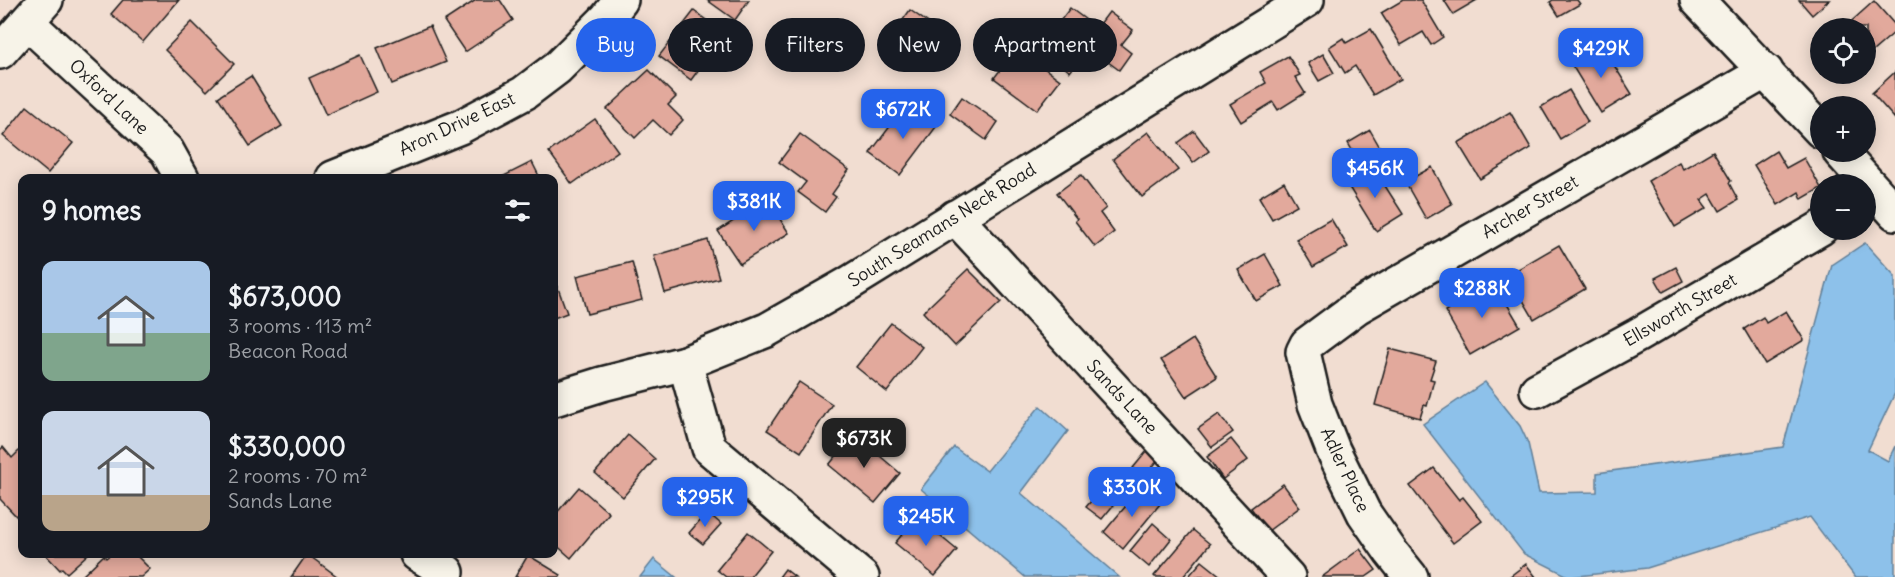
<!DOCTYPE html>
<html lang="en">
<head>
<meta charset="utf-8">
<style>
  :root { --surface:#171b24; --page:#20242c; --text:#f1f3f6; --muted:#9ea1a6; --accent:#2563eb }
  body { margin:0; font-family:Delius,sans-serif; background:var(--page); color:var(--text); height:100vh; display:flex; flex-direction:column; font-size:22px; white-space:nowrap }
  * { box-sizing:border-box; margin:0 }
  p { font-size:20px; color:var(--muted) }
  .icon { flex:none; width:33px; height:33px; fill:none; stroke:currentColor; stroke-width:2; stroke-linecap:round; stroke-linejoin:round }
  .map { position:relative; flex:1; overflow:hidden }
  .panel { position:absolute; left:18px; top:174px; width:540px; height:384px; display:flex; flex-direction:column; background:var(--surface); border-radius:12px; box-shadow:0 3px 15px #0003 }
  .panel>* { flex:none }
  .guide { position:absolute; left:576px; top:18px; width:570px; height:54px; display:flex; gap:12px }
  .fabs { position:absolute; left:1810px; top:18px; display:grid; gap:12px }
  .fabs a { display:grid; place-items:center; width:66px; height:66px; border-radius:50%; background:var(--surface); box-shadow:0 3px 15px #0003; font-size:30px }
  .price { position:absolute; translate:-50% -51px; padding:0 14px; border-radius:12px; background:var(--accent); color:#fff; font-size:20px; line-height:39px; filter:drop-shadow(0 2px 3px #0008) }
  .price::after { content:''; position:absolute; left:50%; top:36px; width:18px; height:14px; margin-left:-9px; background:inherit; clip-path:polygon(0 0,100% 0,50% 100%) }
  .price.active { background:#222; color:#fff }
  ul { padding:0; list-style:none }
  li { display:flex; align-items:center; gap:18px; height:150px; padding:0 24px }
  li span { display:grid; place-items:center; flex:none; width:168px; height:120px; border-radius:12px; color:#555 }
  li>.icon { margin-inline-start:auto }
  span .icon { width:72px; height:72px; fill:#fffc; stroke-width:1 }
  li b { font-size:26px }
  h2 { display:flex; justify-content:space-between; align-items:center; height:72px; padding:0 24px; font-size:26px }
  .tag { padding:0 21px; border-radius:27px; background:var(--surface); box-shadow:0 3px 15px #0003; font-size:21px; line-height:54px }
  .tag.active { background:var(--accent); color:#fff }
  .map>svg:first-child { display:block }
  .water { fill:#8dc1ea; stroke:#607f98; stroke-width:1.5 }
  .building { fill:#e2a99c; stroke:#1c1c1c; stroke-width:1.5 }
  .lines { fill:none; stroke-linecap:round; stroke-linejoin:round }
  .minor-casing { stroke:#1c1c1c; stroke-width:38 }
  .minor { stroke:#f7f3e8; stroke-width:33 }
  .labels { text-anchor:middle; stroke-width:6; stroke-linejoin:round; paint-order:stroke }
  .street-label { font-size:18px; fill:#1c1c1c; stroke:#f7f3e8 }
</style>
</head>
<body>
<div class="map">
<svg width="1895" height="577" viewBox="0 0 1895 577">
  <rect width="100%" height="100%" fill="#f1ddd1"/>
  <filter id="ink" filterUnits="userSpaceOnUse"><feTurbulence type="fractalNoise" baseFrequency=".0167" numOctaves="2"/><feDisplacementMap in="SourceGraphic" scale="12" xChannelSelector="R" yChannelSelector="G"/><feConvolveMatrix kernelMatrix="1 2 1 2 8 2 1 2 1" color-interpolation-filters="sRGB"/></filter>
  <g filter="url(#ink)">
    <g class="water">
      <polygon points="1865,243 1895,276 1895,393 1868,450 1888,461 1895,446 1895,577 1855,577 1810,517 1647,568 1570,577 1524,554 1423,424 1485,382 1520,426 1528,443 1539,493 1597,492 1597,473 1783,447 1832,265"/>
      <polygon points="1040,406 1068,431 1021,493 1119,577 1025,577 921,489 954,447 987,471"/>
      <polygon points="654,559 676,577 640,577"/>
    </g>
    <g class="building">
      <polygon points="123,0 179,0 143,42 111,14"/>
      <polygon points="476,0 500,0 513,20 465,52 444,21"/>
      <polygon points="707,0 749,0 735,20"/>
      <polygon points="1403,0 1421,0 1443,37 1431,45 1423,32 1401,45 1381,13"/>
      <polygon points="1444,0 1477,0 1453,14"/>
      <polygon points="1553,0 1577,0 1580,4 1559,16 1550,2"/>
      <polygon points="1799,0 1829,0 1812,15"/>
      <polygon points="1874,1 1895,25 1895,32 1866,57 1866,28 1844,28"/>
      <polygon points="1070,8 1097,28 1109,12 1133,30 1121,45 1131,53 1119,70 1085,45 1087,41 1060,21"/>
      <polygon points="910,10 941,32 926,53 895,31"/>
      <polygon points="694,11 725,34 691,80 659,56"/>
      <polygon points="1046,21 1085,53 1070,72 1031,40"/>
      <polygon points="192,22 234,64 207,91 165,50"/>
      <polygon points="430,26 446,62 392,84 377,48"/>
      <polygon points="1371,29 1401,79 1373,95 1355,66 1345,73 1329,47 1343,38 1346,43"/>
      <polygon points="1596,46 1604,60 1609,57 1632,94 1601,113 1570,62"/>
      <polygon points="1017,48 1060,80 1037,110 994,78"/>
      <polygon points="1323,54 1334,73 1319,81 1308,63"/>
      <polygon points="360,55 377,92 326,115 309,78"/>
      <polygon points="1288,56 1300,75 1295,77 1305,93 1278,110 1273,102 1241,122 1230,104 1266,83 1260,72"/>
      <polygon points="649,70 676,97 668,105 683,120 669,135 653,120 635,138 607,109"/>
      <polygon points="1895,72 1895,119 1872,93"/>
      <polygon points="251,76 282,126 250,146 218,97"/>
      <polygon points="1569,90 1588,122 1560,139 1541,107"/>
      <polygon points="962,97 998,122 986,140 950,114"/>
      <polygon points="906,105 936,127 900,175 870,153"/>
      <polygon points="27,106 73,143 48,173 3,136"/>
      <polygon points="1510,112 1531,148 1480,179 1458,143"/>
      <polygon points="595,119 618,151 572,184 549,152"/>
      <polygon points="1370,130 1382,151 1360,164 1348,143"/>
      <polygon points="1194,131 1209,151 1193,163 1178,143"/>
      <polygon points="1148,132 1178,170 1142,197 1113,159"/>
      <polygon points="800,134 849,170 832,194 836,197 825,212 798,192 806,182 779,162"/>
      <polygon points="1713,151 1731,181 1729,183 1738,200 1720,211 1710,194 1701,200 1707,208 1675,227 1648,181 1679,162 1683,169"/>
      <polygon points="1776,151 1786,168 1804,158 1821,188 1802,199 1799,192 1778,205 1754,165"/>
      <polygon points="532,162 540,178 500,178"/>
      <polygon points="1373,167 1403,214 1376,231 1347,184"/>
      <polygon points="1432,167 1452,204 1426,219 1405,182"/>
      <polygon points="1081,175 1106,208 1100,213 1114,232 1095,247 1075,221 1077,219 1057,193"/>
      <polygon points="1284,182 1297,205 1272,219 1259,197"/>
      <polygon points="767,199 789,233 740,264 718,231"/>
      <polygon points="1331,219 1348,247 1313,267 1296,239"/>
      <polygon points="708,240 719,278 665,293 654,256"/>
      <polygon points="1559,245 1585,289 1534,319 1508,275"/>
      <polygon points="1265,254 1283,286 1256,301 1238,270"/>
      <polygon points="632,262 642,300 587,314 577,276"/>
      <polygon points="1676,267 1683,281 1663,292 1655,278"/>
      <polygon points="968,269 1001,302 955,346 923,312"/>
      <polygon points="554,277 567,313 554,318"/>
      <polygon points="1494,282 1520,326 1470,355 1445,311"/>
      <polygon points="1786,311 1804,340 1765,364 1744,329 1763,317 1766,323"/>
      <polygon points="891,323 922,347 887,392 856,367"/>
      <polygon points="1193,339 1217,377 1186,397 1161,360"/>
      <polygon points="1390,349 1436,361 1430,379 1434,380 1427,406 1424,405 1420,418 1375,405"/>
      <polygon points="799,382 832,404 801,452 767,430"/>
      <polygon points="1219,414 1233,432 1212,447 1198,429"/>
      <polygon points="854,434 900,473 875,503 829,465"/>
      <polygon points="628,435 655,459 623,497 595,473"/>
      <polygon points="1231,439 1248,460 1223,479 1207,457"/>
      <polygon points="3,447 12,458 21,449 22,451 22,513 18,518 0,499 0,450"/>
      <polygon points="1147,451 1158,460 1144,478 1133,468"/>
      <polygon points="1434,468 1459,500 1463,497 1482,521 1453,543 1410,486"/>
      <polygon points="1110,479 1125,491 1102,519 1086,507"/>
      <polygon points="1283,484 1300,507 1268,531 1251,508"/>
      <polygon points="579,487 609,513 571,558 554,543 554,516"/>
      <polygon points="1141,488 1160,504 1123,549 1104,532"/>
      <polygon points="707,512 721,524 703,544 689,533"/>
      <polygon points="917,517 957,550 935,576 895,543"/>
      <polygon points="1153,523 1171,539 1149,567 1130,551"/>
      <polygon points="1193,530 1210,544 1183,577 1155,577 1154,576"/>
      <polygon points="748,532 771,551 750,577 726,577 717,570"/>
      <polygon points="1360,549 1376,570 1366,577 1322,577"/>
      <polygon points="45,554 88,554 67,573 62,568 60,570"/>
      <polygon points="111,554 135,554 150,569 141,577 81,577 104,555 106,558"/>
      <polygon points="307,554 338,577 291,577"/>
      <polygon points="528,555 561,575 560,577 515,577"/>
      <polygon points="1202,561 1222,577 1188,577"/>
      <polygon points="1526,564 1536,577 1509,577"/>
      <polygon points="785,569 795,577 779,577"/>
    </g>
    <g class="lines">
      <defs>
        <g id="minor">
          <polyline points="1697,0 1821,131"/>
          <polyline points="27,22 167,151 182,178"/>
          <polyline points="0,52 46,0"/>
          <polyline points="1840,152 1895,213"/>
          <polyline points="333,178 460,127 524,93 557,68 607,18 621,0"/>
          <polyline points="955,217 1288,577"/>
          <polyline points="685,363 709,448 862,577"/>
          <polyline points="1537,390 1638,335 1821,228"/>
          <polyline points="554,399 602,384 685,363 767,330 848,284 1307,0"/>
          <polyline points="417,554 447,572"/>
          <polyline points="1411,577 1391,552 1364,513 1333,450 1315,404 1303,352 1307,344 1357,307 1766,71"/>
        </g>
      </defs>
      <use href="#minor" class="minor-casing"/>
      <use href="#minor" class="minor"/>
    </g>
  </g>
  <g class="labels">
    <g class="street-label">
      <text transform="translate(109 97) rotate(43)" y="6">Oxford Lane</text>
      <text transform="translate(457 124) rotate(-25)" y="6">Aron Drive East</text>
      <text transform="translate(1530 207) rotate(-30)" y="6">Archer Street</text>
      <text transform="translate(942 225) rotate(-32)" y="6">South Seamans Neck Road</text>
      <text transform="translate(1680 310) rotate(-30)" y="6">Ellsworth Street</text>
      <text transform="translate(1122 397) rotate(47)" y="6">Sands Lane</text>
      <text transform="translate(1345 470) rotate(65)" y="6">Adler Place</text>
    </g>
  </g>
</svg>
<div class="fabs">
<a><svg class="icon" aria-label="locate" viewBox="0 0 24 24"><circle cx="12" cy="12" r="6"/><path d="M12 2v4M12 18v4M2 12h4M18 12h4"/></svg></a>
<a>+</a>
<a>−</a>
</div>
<b class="price" style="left:1601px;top:79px">$429K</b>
<b class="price" style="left:903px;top:140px">$672K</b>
<b class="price" style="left:1375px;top:199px">$456K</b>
<b class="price" style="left:754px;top:232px">$381K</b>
<b class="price" style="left:1482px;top:319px">$288K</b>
<b class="price active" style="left:864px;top:469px">$673K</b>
<b class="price" style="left:1132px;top:518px">$330K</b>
<b class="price" style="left:705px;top:528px">$295K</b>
<b class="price" style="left:926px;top:547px">$245K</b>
<div class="guide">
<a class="tag active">Buy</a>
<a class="tag">Rent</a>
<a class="tag">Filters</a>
<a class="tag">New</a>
<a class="tag">Apartment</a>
</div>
<section class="panel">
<h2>9 homes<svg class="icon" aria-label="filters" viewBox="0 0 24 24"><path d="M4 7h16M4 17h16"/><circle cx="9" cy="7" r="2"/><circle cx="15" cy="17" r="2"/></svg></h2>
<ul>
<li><span style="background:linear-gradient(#a9c7e8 60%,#7fa58c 0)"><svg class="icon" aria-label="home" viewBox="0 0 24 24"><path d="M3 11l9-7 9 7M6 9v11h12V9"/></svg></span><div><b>$673,000</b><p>3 rooms · 113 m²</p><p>Beacon Road</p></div></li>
<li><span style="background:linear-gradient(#c9d6e8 70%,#b9a48a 0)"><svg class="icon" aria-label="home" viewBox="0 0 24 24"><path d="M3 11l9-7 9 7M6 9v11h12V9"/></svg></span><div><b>$330,000</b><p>2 rooms · 70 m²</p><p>Sands Lane</p></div></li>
</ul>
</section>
</div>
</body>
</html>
